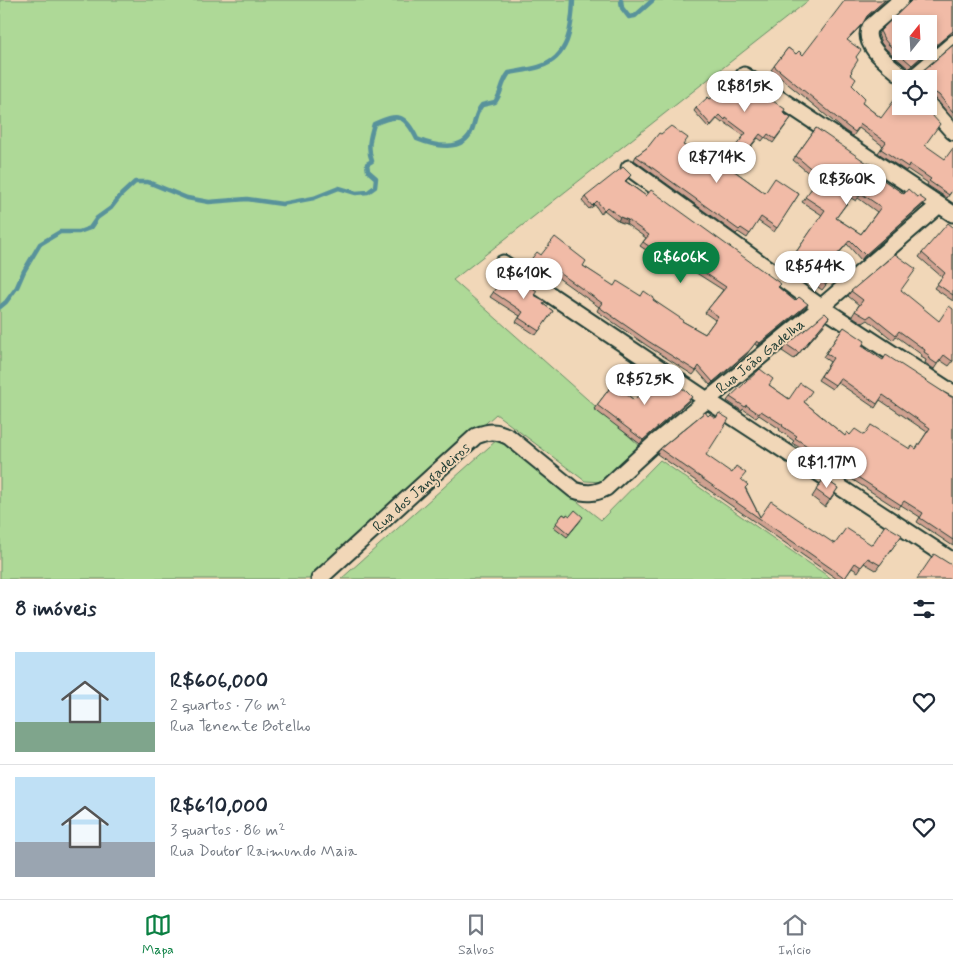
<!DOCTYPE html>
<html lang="pt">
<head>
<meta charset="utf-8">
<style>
  :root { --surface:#fff; --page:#f2f2f3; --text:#1f2937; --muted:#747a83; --line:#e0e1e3; --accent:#0b8043 }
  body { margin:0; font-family:Mynerve,sans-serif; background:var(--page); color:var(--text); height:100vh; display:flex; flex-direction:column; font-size:19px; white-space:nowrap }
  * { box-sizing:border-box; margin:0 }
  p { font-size:16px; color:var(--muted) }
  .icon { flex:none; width:28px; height:28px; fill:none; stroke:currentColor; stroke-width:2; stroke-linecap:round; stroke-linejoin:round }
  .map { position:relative; height:579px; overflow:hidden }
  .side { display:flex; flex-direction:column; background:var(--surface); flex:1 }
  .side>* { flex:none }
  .needle { width:32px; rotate:18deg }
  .buttons { position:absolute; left:892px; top:15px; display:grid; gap:10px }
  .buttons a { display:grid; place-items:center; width:45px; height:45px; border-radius:0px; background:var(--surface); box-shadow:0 2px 8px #0003; font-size:25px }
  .price { position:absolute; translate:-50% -42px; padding:0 11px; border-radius:18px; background:#fff; color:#222; font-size:16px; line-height:32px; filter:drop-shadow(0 1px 2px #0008) }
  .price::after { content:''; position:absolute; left:50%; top:30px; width:15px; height:11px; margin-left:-8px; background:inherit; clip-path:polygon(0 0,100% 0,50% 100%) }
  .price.active { background:var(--accent); color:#fff }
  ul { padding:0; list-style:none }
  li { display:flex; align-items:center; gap:15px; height:125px; padding:0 15px }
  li+li { border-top:1px solid var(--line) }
  li span { display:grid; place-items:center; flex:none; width:140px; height:100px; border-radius:0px; color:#555 }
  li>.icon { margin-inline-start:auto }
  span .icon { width:60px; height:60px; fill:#fffc; stroke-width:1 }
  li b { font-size:21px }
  h2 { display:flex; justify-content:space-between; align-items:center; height:60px; padding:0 15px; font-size:21px }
  .tab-bar { display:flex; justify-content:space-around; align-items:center; height:70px; border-top:1px solid var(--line); background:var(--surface); font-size:14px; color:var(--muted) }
  .tab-bar a { display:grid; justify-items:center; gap:2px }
  .tab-bar .active { color:var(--accent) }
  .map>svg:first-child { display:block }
  .green { fill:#aed997; stroke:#668b66 }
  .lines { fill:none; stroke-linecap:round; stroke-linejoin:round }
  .stream { stroke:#59929b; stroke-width:4.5 }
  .service-casing { stroke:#1f3d34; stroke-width:11 }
  .minor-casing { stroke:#1f3d34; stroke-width:19 }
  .service { stroke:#f1d7b8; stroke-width:8 }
  .minor { stroke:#f1d7b8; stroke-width:15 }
  .wall { fill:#cfa190; stroke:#1f3d34; fill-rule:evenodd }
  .shaded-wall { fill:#a98375; stroke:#1f3d34 }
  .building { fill:#f1bba7; stroke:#1f3d34; fill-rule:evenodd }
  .labels { text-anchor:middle; stroke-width:4; stroke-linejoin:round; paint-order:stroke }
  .street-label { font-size:15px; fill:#1f3d34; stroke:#f1d7b8 }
</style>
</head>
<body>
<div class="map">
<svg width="953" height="579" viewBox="0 0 953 579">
  <rect width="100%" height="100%" fill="#f1d7b8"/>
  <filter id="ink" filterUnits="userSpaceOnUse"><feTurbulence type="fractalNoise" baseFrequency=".02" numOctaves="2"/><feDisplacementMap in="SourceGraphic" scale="10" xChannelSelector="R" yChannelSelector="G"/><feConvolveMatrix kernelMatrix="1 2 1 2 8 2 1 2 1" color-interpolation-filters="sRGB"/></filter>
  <g filter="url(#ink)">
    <g class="green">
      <polygon points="0,0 809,0 453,280 640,446 604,482 585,481 496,414 312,579 0,579"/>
      <polygon points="498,439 601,520 660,460 832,579 341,579"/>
    </g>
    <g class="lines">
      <g class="stream">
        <polyline points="621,0 622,8 629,17 635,16 653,0"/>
        <path d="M0,307L6,302L17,287L24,271L40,244L60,232H79L90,228L97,218L111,208L121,195L135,182H148L187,198L209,202L247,199L282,204L314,198L339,188L356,193L368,192L375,187L376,178L368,171L367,164L372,161C367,148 370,137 374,124C398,113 405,114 417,139C434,146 463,153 472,130C476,120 475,113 482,105L495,102C502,93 501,83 509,73C519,71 529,70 539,67C569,58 572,28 573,0"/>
      </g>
      <defs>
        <polyline id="service" points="906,79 953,39"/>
        <g id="minor">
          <path d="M901,0L870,27C860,46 893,67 906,79"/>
          <polyline points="744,75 953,214"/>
          <polyline points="929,105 953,132"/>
          <polyline points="629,168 821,307 953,393"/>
          <polyline points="503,263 707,400 953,561"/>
          <path d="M319,579L476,436C489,431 496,430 509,437L574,490C586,494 594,494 606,488L657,441L821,307L939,205"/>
        </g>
      </defs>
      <use href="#service" class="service-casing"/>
      <use href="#minor" class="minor-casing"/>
      <use href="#service" class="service"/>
      <use href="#minor" class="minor"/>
    </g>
    <g class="wall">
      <polygon points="887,0 865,19 860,27 847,40 856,57 851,71 850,74 852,85 862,103 881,118 925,145 953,189 947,198 927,185 928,183 907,169 906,171 878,153 883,146 859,128 853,136 845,131 771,70 788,48 796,54 803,55"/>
      <polygon points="910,0 953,0 953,34 949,35 909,69 886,49 881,43 878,34 880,31 910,2"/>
      <polygon points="953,45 953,119 936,99 931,96 929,79 915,79 918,75"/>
      <polygon points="741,80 783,113 791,118 773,143 765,137 762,141 758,138 737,164 728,156 744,136 724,122 722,123 717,119 709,128 694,111 696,108"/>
      <path d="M816,128L876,175L904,194L923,205L861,260L847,244L829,265L837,271L822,290L787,265L822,215L802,202L816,183L811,178L812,176L793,160ZM851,198L856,201L858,198L877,212L861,234L836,218Z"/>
      <polygon points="661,134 683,145 721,167 733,170 765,193 799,194 774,232 758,221 747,238 738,232 736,234 634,160 636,156 648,147"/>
      <polygon points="631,175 626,181 646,196 778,287 795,301 808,304 806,307 758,346 754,344 746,355 710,385 697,370 693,375 646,345 597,311 599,307 547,270 542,278 525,267 528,263 541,255 583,266 613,286 641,296 653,300 682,321 705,334 715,320 705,313 723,290 690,269 689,271 681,265 679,267 667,258 665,260 656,254 655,256 640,246 646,238 626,224 618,221 604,210 601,214 595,205 589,209 582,201 585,197"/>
      <polygon points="953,227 953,301 934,288 942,277 919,257 922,253"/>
      <polygon points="508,271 534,295 543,304 553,311 536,335 516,322 520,316 490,297"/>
      <polygon points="901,290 953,361 949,366 940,360 934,369 925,363 926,360 921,357 922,355 896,336 893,340 868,320 863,323 852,316 859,305 848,296 851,291"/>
      <polygon points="829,317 825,324 794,359 782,351 787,345"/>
      <polygon points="844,327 862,346 882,360 953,397 953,546 917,522 920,517 901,505 898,509 850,478 852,474 820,451 815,457 792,443 794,441 779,430 780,429 759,415 756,418 743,409 742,411 727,401 730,397 769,385 789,399 804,402 845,436 850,435 864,435 910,449 916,449 927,432 880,400 875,408 837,382 832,389 818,380 830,362 823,357"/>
      <polygon points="613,384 634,400 689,401 640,444 594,409"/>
      <polygon points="660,449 741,479 760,517 835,544 872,545 902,535 876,570 864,563 858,572 852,568 844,579 837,579 657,454"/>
      <polygon points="824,478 838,488 825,507 812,497"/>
      <polygon points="563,514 566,516 570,516 581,520 567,537 554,527"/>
    </g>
    <g class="shaded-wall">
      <polygon points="885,0 887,0 864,20 867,16"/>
      <polygon points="952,31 953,31 953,34 949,35 909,69 912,65"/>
      <polygon points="934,92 931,96 929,97 929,93"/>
      <polygon points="926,201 923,205 861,260 865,255"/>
      <polygon points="620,217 628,220 626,224 618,221"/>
      <polygon points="808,304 806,307 758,346 760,343"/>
      <polygon points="829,317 825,324 794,359"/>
      <polygon points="757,341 746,355 710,385 713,382"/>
      <polygon points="692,397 689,401 640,444 643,440"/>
    </g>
    <g class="building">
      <polygon points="845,0 885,0 867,16 863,23 847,40 861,50 856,57 858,60 851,71 852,72 850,74 856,79 852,85 865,98 862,103 881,118 901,91 901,106 924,106 940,124 925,145 945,159 953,148 953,189 949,195 929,181 931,179 909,164 908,167 881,149 886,142 861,124 855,132 848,127 774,66 788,48 796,54 799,51 803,55"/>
      <polygon points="912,0 953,0 953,31 929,51 929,24 901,24 901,51 928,51 912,65 889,45 884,39 880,31"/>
      <polygon points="953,45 953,112 939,95 934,92 929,93 929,79 917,79 918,75"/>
      <polygon points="737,74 741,80 785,109 783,113 791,118 775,139 768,134 765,138 760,134 739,161 731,152 746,133 726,118 725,120 720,115 711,125 696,108 708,97 710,99 719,92"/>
      <polygon points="671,126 688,138 683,145 721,167 725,160 736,166 733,170 765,193 775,178 799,194 777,228 761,217 750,234 741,228 739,230 636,156 648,147 659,133 661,134"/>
      <path d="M816,128L867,163L868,162L880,170L876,175L904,194L908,189L917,197L919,196L926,201L865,255L850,240L828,265L837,271L826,285L790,261L825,210L805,197L820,178L814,174L815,172L796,156ZM854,193L859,197L862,194L881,207L861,234L836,218Z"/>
      <polygon points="623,167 631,175 625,181 646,196 651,190 781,284 778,287 795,301 799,297 808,304 760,343 757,341 749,351 713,382 699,366 696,371 648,341 599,307 602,303 550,266 544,274 528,263 537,252 541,255 555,237 586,261 583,266 594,273 614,286 617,281 641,296 644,291 654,298 653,300 683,320 682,321 705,334 718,316 708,309 726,287 693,265 692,267 683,261 682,263 669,255 668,257 659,250 657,252 643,242 649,235 628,220 620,217 607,207 604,210 597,201 592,206 585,197"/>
      <polygon points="948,223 953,227 953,295 937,284 945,273 922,253"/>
      <polygon points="895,254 916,269 901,290 939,321 949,306 953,309 953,361 952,361 944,355 937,364 928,358 930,356 924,352 925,350 899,331 896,335 871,315 867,318 855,311 863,300 851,291"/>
      <polygon points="508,271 537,291 534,295 545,301 543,304 553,311 539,331 519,318 523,312 493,292"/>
      <polygon points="825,313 829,317 799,353 787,345"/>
      <polygon points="844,327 865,341 862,346 883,360 886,355 951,397 953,397 953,540 920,518 923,513 904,501 901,505 853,474 855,470 823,447 818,453 795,438 797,436 782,426 783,425 761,411 759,414 746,405 745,407 730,397 760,369 773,379 769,385 789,399 800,383 812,391 804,402 845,436 847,432 850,435 855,429 864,435 871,425 910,449 912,446 916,449 930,428 883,395 877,404 840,378 835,385 821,376 833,358 826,353"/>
      <polygon points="660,373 686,391 692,397 643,440 597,405 613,384 634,400"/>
      <polygon points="705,412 708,416 710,414 716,418 719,413 729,419 706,455 732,473 736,466 746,473 741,479 748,485 745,488 760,517 771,501 835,544 846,528 872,545 885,525 902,535 880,565 868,558 861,567 855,563 845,578 660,449"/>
      <polygon points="824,478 838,488 830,500 816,490"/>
      <polygon points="575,510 583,517 569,534 556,523 563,514 566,516 567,514 570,516"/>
      <polygon points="934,554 953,566 953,579 917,579"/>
    </g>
  </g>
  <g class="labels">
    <g class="street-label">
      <text transform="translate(760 356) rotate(-39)" y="5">Rua João Gadelha</text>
      <text transform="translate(421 487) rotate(-42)" y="5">Rua dos Jangadeiros</text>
    </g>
  </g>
</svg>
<div class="buttons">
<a><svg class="needle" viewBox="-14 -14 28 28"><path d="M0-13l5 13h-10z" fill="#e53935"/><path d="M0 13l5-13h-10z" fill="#747a83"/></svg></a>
<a><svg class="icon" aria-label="locate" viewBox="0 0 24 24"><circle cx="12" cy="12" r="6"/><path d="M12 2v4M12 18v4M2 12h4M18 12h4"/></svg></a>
</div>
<b class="price" style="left:745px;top:113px">R$815K</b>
<b class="price" style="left:717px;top:184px">R$714K</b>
<b class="price" style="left:847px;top:206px">R$360K</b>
<b class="price active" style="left:681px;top:284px">R$606K</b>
<b class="price" style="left:815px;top:293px">R$544K</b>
<b class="price" style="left:524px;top:300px">R$610K</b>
<b class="price" style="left:645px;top:406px">R$525K</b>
<b class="price" style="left:827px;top:489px">R$1.17M</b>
</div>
<section class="side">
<h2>8 imóveis<svg class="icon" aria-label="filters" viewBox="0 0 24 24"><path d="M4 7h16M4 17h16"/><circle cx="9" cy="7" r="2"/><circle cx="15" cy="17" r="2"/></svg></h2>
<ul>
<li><span style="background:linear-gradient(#bfe0f5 70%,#7fa58c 0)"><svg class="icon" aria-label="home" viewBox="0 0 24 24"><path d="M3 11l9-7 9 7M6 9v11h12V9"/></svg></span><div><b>R$606,000</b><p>2 quartos · 76 m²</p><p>Rua Tenente Botelho</p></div><svg class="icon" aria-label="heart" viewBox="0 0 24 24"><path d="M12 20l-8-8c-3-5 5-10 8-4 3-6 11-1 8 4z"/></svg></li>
<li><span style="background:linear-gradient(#bfe0f5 65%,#9aa5b1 0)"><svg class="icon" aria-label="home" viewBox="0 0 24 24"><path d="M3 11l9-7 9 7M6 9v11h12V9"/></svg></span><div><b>R$610,000</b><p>3 quartos · 86 m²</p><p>Rua Doutor Raimundo Maia</p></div><svg class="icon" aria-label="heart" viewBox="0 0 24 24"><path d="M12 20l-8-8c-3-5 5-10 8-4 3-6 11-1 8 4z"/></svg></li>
</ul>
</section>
<nav class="tab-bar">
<a class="active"><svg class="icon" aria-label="map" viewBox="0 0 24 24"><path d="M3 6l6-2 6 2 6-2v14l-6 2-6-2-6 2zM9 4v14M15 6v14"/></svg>Mapa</a>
<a><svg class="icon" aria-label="saved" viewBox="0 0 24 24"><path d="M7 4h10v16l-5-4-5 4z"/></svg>Salvos</a>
<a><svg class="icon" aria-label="home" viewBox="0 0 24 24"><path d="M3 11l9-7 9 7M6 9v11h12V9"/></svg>Início</a>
</nav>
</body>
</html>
